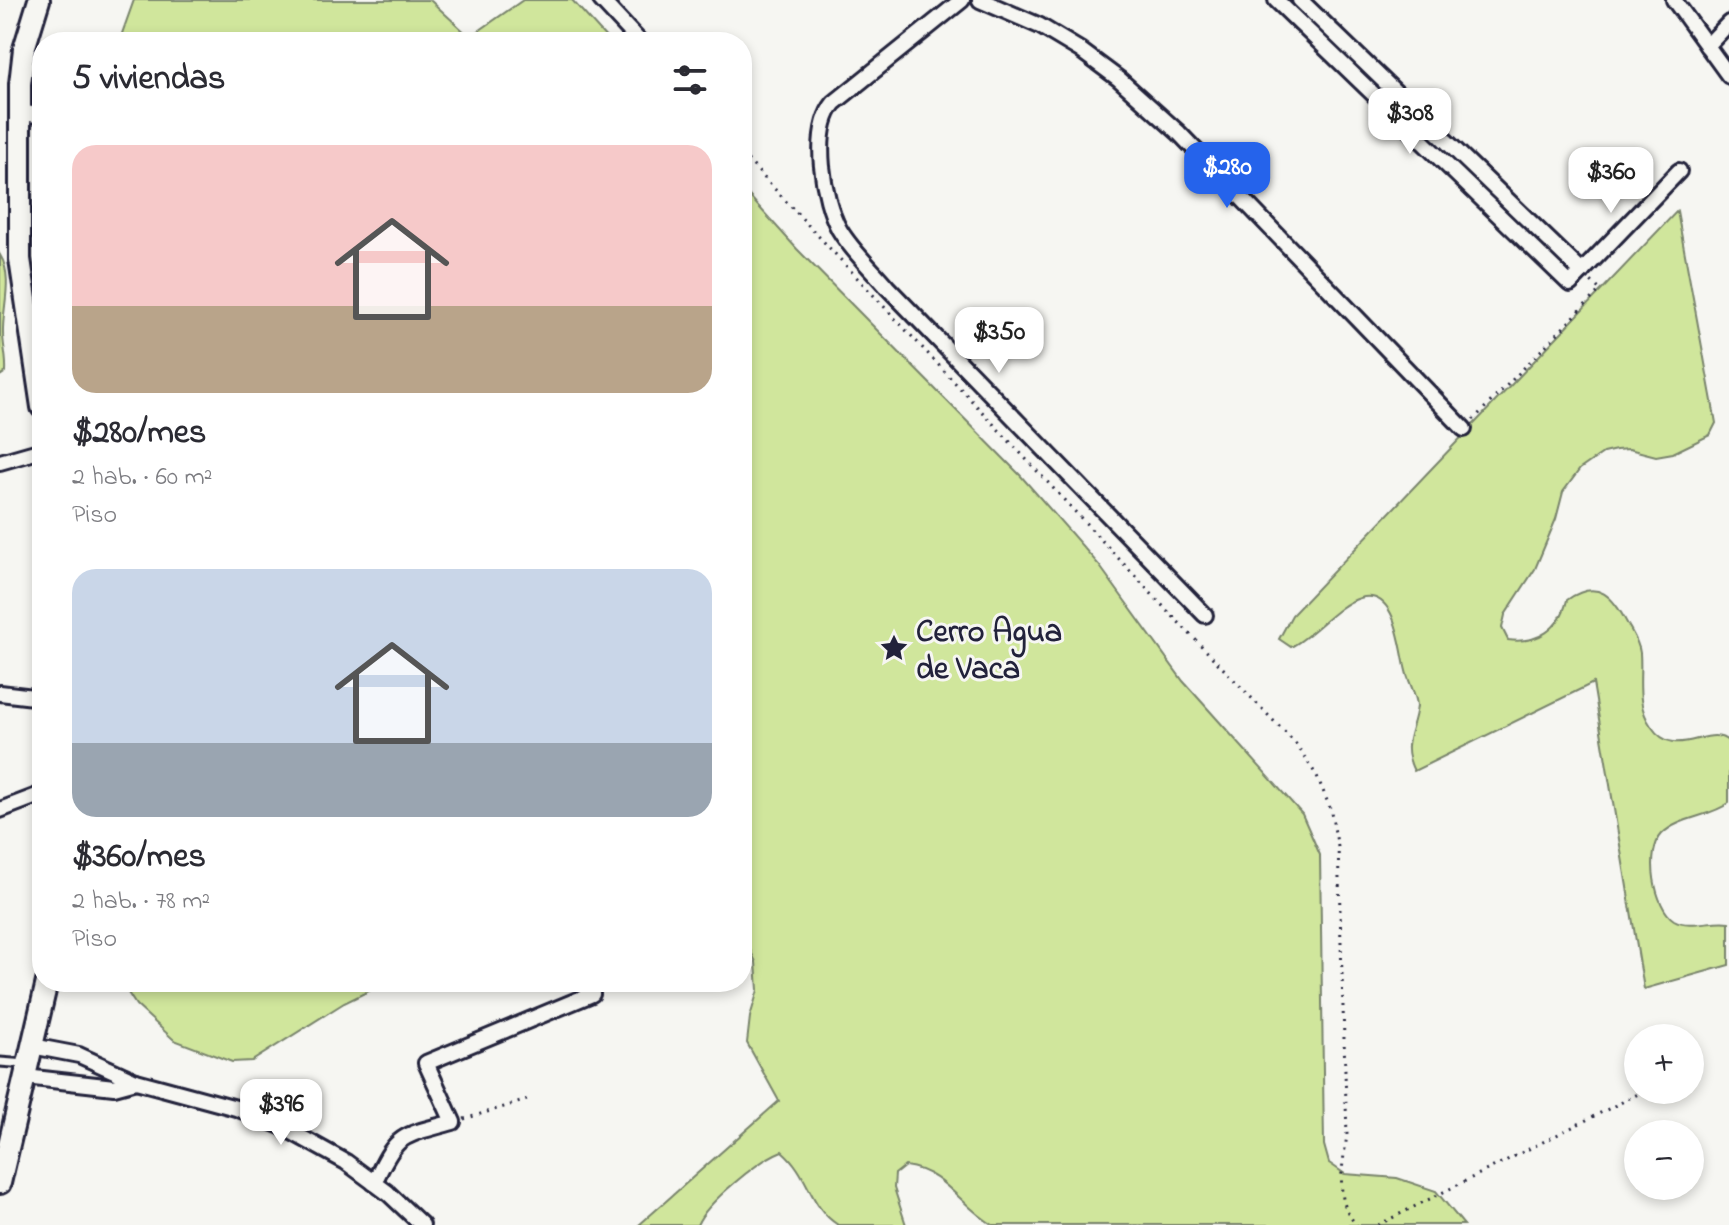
<!DOCTYPE html>
<html lang="es">
<head>
<meta charset="utf-8">
<style>
  :root { --surface:#fff; --page:#f2f2f3; --text:#2b2b33; --muted:#7c7c81; --accent:#2563eb }
  body { margin:0; font-family:"Indie Flower",sans-serif; background:var(--page); color:var(--text); height:100vh; display:flex; flex-direction:column; font-size:30px; white-space:nowrap }
  * { box-sizing:border-box; margin:0 }
  p { font-size:26px; color:var(--muted) }
  .icon { flex:none; width:44px; height:44px; fill:none; stroke:currentColor; stroke-width:2; stroke-linecap:round; stroke-linejoin:round }
  .map { position:relative; flex:1; overflow:hidden }
  .sheet { position:absolute; left:32px; top:32px; width:720px; height:960px; display:flex; flex-direction:column; background:var(--surface); border-radius:32px; box-shadow:0 4px 12px #0003 }
  .sheet>* { flex:none }
  .controls { position:absolute; left:1624px; top:1024px; display:grid; gap:16px }
  .controls a { display:grid; place-items:center; width:80px; height:80px; border-radius:50%; background:var(--surface); box-shadow:0 4px 12px #0003; font-size:40px }
  .price { position:absolute; translate:-50% -68px; padding:0 18px; border-radius:16px; background:#fff; color:#222; font-size:26px; line-height:52px; filter:drop-shadow(0 2px 4px #0008) }
  .price::after { content:''; position:absolute; left:50%; top:48px; width:24px; height:18px; margin-left:-12px; background:inherit; clip-path:polygon(0 0,100% 0,50% 100%) }
  .price.active { background:var(--accent); color:#fff }
  ul { padding:0; list-style:none }
  li { display:grid; align-content:center; gap:16px; height:424px; padding:0 40px }
  li span { display:grid; place-items:center; height:248px; border-radius:24px; color:#555 }
  li>.icon { margin-inline-start:auto }
  span .icon { width:144px; height:144px; fill:#fffc; stroke-width:1 }
  li b { font-size:34px }
  h2 { display:flex; justify-content:space-between; align-items:center; height:96px; padding:0 40px; font-size:34px }
  .map>svg:first-child { display:block }
  .green { fill:#d0e69c; stroke:#79846c; stroke-width:2 }
  .lines { fill:none; stroke-linecap:round; stroke-linejoin:round }
  .lane-casing { stroke:#22223b; stroke-width:13 }
  .street-casing { stroke:#22223b; stroke-width:20 }
  .secondary-casing { stroke:#22223b; stroke-width:26 }
  .path { stroke:#22223b; stroke-width:3; stroke-dasharray:2 6; stroke-linecap:butt }
  .lane { stroke:#f6f6f2; stroke-width:7 }
  .street { stroke:#f6f6f2; stroke-width:14 }
  .secondary { stroke:#f6f6f2; stroke-width:20 }
  .labels { text-anchor:middle; stroke-width:6; stroke-linejoin:round; paint-order:stroke }
  .poi-label { font-size:32px; font-weight:bold; fill:#22223b; stroke:#f6f6f2; text-anchor:start }
</style>
</head>
<body>
<div class="map">
<svg width="1729" height="1225" viewBox="0 0 1729 1225">
  <rect width="100%" height="100%" fill="#f6f6f2"/>
  <filter id="ink" filterUnits="userSpaceOnUse"><feTurbulence type="fractalNoise" baseFrequency=".0125" numOctaves="2"/><feDisplacementMap in="SourceGraphic" scale="16" xChannelSelector="R" yChannelSelector="G"/><feConvolveMatrix kernelMatrix="1 2 1 2 8 2 1 2 1" color-interpolation-filters="sRGB"/></filter>
  <g filter="url(#ink)">
    <g class="green">
      <polygon points="134,0 430,0 470,37 523,0 572,0 610,42 119,42"/>
      <path d="M742,188L797,249L1020,475L1099,565L1183,681L1302,814L1320,855L1324,1145L1329,1163L1345,1174L1397,1178L1436,1191L1464,1225H993C960,1206 945,1171 905,1166L895,1174L894,1188L906,1225H838C809,1207 810,1175 782,1151C759,1160 707,1202 697,1225H639L779,1101L747,1043L750,1017L758,990L756,962L742,934Z"/>
      <path d="M1677,211L1716,423L1710,435L1673,453L1656,456L1629,449L1616,450L1603,453L1580,469L1563,492L1556,519L1535,569L1505,615L1502,628L1508,640C1538,644 1560,629 1567,600C1598,578 1613,596 1628,625C1633,634 1639,643 1640,653C1642,679 1635,703 1651,726C1676,764 1709,721 1729,742V803C1710,817 1679,817 1662,834C1645,852 1654,907 1674,920C1690,929 1712,919 1729,922V965L1644,989L1593,683L1414,771C1400,743 1414,732 1417,706C1417,696 1408,681 1406,671C1400,649 1397,587 1360,598C1338,604 1314,635 1291,647L1279,639L1292,615Z"/>
      <path d="M0,255C14,277 2,309 3,333C3,346 7,358 6,372L0,376Z"/>
      <polygon points="121,982 387,982 344,1003 252,1061 232,1062 174,1040 136,1005"/>
    </g>
    <g class="lines">
      <defs>
        <polyline id="lane" points="0,1062 26,1064"/>
        <g id="street">
          <polyline points="601,0 640,42"/>
          <path d="M962,0L834,103C811,131 823,199 839,229C851,250 871,268 887,287L1205,615"/>
          <polyline points="980,0 1040,26 1080,50 1119,79 1179,133 1464,429"/>
          <polyline points="1276,0 1570,284 1679,171"/>
          <polyline points="1300,0 1582,272"/>
          <polyline points="1674,0 1729,76"/>
          <polyline points="1707,46 1729,23"/>
          <polyline points="20,112 42,116"/>
          <polyline points="0,462 42,450"/>
          <polyline points="0,693 42,698"/>
          <polyline points="0,810 42,794"/>
          <polyline points="32,1046 79,1055 136,1081 236,1108 281,1126 346,1162 388,1193 422,1225"/>
          <polyline points="25,1077 114,1087 136,1081"/>
          <path d="M374,1183C398,1131 401,1137 453,1122L426,1063L592,994"/>
        </g>
        <g id="secondary">
          <polyline points="39,0 24,49 20,84 20,259 42,407"/>
          <polyline points="0,1183 47,982"/>
        </g>
      </defs>
      <use href="#lane" class="lane-casing"/>
      <use href="#street" class="street-casing"/>
      <use href="#secondary" class="secondary-casing"/>
      <g class="path">
        <path d="M742,154L1161,604L1296,744L1317,776L1330,808L1338,847L1347,1135C1343,1165 1333,1201 1357,1225"/>
        <polyline points="1473,420 1600,290 1590,280"/>
        <polyline points="464,1119 527,1100"/>
        <polyline points="1378,1225 1646,1090"/>
      </g>
      <use href="#lane" class="lane"/>
      <use href="#street" class="street"/>
      <use href="#secondary" class="secondary"/>
    </g>
  </g>
  <defs>
    <symbol id="sight-bare" viewBox="-9 -9 18 18"><path d="M0-6L1.8-2.2L6-1.7L2.9 1.2L3.7 5.4L0 3.3L-3.7 5.4L-2.9 1.2L-6-1.7L-1.8-2.2Z" fill="#22223b" stroke="#f6f6f2" stroke-width="2.5" paint-order="stroke"/></symbol>
  </defs>
  <g fill-rule="evenodd">
    <use href="#sight-bare" x="874" y="628" width="40" height="40"/>
  </g>
  <g class="labels">
    <g class="poi-label">
      <text x="916" y="641">Cerro Agua<tspan x="916" dy="37">de Vaca</tspan></text>
    </g>
  </g>
</svg>
<div class="controls">
<a>+</a>
<a>−</a>
</div>
<b class="price" style="left:1410px;top:156px">$308</b>
<b class="price active" style="left:1227px;top:210px">$280</b>
<b class="price" style="left:1611px;top:215px">$360</b>
<b class="price" style="left:999px;top:375px">$350</b>
<b class="price" style="left:281px;top:1147px">$396</b>
<section class="sheet">
<h2>5 viviendas<svg class="icon" aria-label="filters" viewBox="0 0 24 24"><path d="M4 7h16M4 17h16"/><circle cx="9" cy="7" r="2"/><circle cx="15" cy="17" r="2"/></svg></h2>
<ul>
<li><span style="background:linear-gradient(#f6c9c9 65%,#b9a48a 0)"><svg class="icon" aria-label="home" viewBox="0 0 24 24"><path d="M3 11l9-7 9 7M6 9v11h12V9"/></svg></span><div><b>$280/mes</b><p>2 hab. · 60 m²</p><p>Piso</p></div></li>
<li><span style="background:linear-gradient(#c9d6e8 70%,#9aa5b1 0)"><svg class="icon" aria-label="home" viewBox="0 0 24 24"><path d="M3 11l9-7 9 7M6 9v11h12V9"/></svg></span><div><b>$360/mes</b><p>2 hab. · 78 m²</p><p>Piso</p></div></li>
</ul>
</section>
</div>
</body>
</html>
